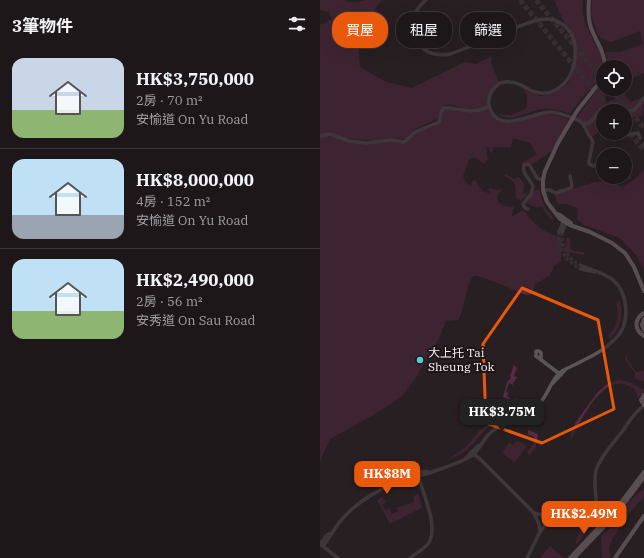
<!DOCTYPE html>
<html lang="zh-TW">
<head>
<meta charset="utf-8">
<style>
  :root { --surface:#1e171a; --page:#262023; --text:#f1f3f6; --muted:#a19fa2; --line:#3c3639; --accent:#ea580c }
  body { margin:0; font-family:"IBM Plex Serif","Noto Sans TC",serif; background:var(--page); color:var(--text); height:100vh; display:flex; flex-direction:column; font-size:15px; white-space:nowrap }
  * { box-sizing:border-box; margin:0 }
  p { font-size:13px; color:var(--muted) }
  .icon { flex:none; width:22px; height:22px; fill:none; stroke:currentColor; stroke-width:2; stroke-linecap:round; stroke-linejoin:round }
  .map { position:relative; flex:1; overflow:hidden }
  .sheet { display:flex; flex-direction:column; background:var(--surface); width:320px }
  .sheet>* { flex:none }
  .hud { position:absolute; left:12px; top:12px; width:252px; height:36px; display:flex; gap:8px }
  .fabs { position:absolute; left:276px; top:60px; display:grid; gap:8px }
  .fabs a { display:grid; place-items:center; width:36px; height:36px; border-radius:50%; background:var(--surface); box-shadow:0 4px 16px #0002,0 0 0 1px var(--line); font-size:20px }
  .price { position:absolute; translate:-50% -34px; padding:0 9px; border-radius:8px; background:var(--accent); color:#fff; font-size:13px; line-height:26px; filter:drop-shadow(0 1px 2px #0008) }
  .price::after { content:''; position:absolute; left:50%; top:24px; width:12px; height:9px; margin-left:-6px; background:inherit; clip-path:polygon(0 0,100% 0,50% 100%) }
  .price.current { background:#222; color:#fff }
  ul { padding:0; list-style:none }
  li { display:flex; align-items:center; gap:12px; height:100px; padding:0 12px }
  li+li { border-top:1px solid var(--line) }
  li span { display:grid; place-items:center; flex:none; width:112px; height:80px; border-radius:12px; color:#555 }
  li>.icon { margin-inline-start:auto }
  span .icon { width:48px; height:48px; fill:#fffc; stroke-width:1 }
  li b { font-size:17px }
  h2 { display:flex; justify-content:space-between; align-items:center; height:48px; padding:0 12px; font-size:17px }
  .tag { padding:0 14px; border-radius:16px; background:var(--surface); box-shadow:0 4px 16px #0002,0 0 0 1px var(--line); font-size:14px; line-height:36px }
  .tag.current { background:var(--accent); color:#fff }
  main { display:flex; flex:1; min-height:0 }
  .map>svg:first-child { display:block }
  .green { fill:#592b43; fill-rule:evenodd }
  .lines { fill:none; stroke-linecap:round; stroke-linejoin:round }
  .stream { stroke:#2a0018; stroke-width:1 }
  .minor-tunnel { stroke:#473f42; stroke-width:3.5; stroke-dasharray:3.5 2; stroke-linecap:butt }
  .highway-tunnel { stroke:#473f42; stroke-width:5; stroke-dasharray:5 2.5; stroke-linecap:butt }
  .minor { stroke:#5a5557; stroke-width:3.5 }
  .major { stroke:#92878c; stroke-width:4 }
  .marked { fill:none; stroke:#e8590c; stroke-width:3; stroke-linejoin:round }
  .poi-dot { fill:#51ccd2; stroke:#1f161a; stroke-width:1.5 }
  .labels { text-anchor:middle; stroke-width:4; stroke-linejoin:round; paint-order:stroke }
  .poi-label { font-size:12px; fill:#f9f2f5; stroke:#1f161a; text-anchor:start }
</style>
</head>
<body>
<main>
<section class="sheet">
<h2>3筆物件<svg class="icon" aria-label="filters" viewBox="0 0 24 24"><path d="M4 7h16M4 17h16"/><circle cx="9" cy="7" r="2"/><circle cx="15" cy="17" r="2"/></svg></h2>
<ul>
<li><span style="background:linear-gradient(#c9d6e8 65%,#8fb573 0)"><svg class="icon" aria-label="home" viewBox="0 0 24 24"><path d="M3 11l9-7 9 7M6 9v11h12V9"/></svg></span><div><b>HK$3,750,000</b><p>2房 · 70 m²</p><p>安愉道 On Yu Road</p></div></li>
<li><span style="background:linear-gradient(#bfe0f5 70%,#9aa5b1 0)"><svg class="icon" aria-label="home" viewBox="0 0 24 24"><path d="M3 11l9-7 9 7M6 9v11h12V9"/></svg></span><div><b>HK$8,000,000</b><p>4房 · 152 m²</p><p>安愉道 On Yu Road</p></div></li>
<li><span style="background:linear-gradient(#bfe0f5 65%,#8fb573 0)"><svg class="icon" aria-label="home" viewBox="0 0 24 24"><path d="M3 11l9-7 9 7M6 9v11h12V9"/></svg></span><div><b>HK$2,490,000</b><p>2房 · 56 m²</p><p>安秀道 On Sau Road</p></div></li>
</ul>
</section>
<div class="map">
<svg width="324" height="558" viewBox="0 0 324 558">
  <rect width="100%" height="100%" fill="#281f23"/>
  <g class="green">
    <path d="M0,0H24L29,2H38L45,0H62C54,9 39,33 39,45C38,52 40,60 40,67L66,82L92,88L145,62L156,64L171,57V64L179,82C170,88 166,94 167,106C160,109 152,109 144,108C138,108 128,101 123,107C120,111 119,116 117,119L95,129L84,139C72,137 62,141 50,140C33,140 17,136 0,134V25L12,19L9,12L0,10Z"/>
    <path d="M234,0H263C262,6 262,12 264,19C268,35 289,58 281,74C276,84 266,92 259,101C256,105 253,109 251,114C241,111 233,108 223,109C204,111 196,124 177,114L191,115L207,108V95L203,90L220,96L226,95L235,93L248,83L253,74L257,51Z"/>
    <polygon points="272,0 324,0 324,73 313,78 305,79 305,67 287,67 287,61 285,52 300,52 323,44 320,31 291,42 279,37 271,15"/>
    <path d="M283,81V89H305V85L310,88L304,94L311,102L321,98L324,99L323,116L314,117L306,122L305,121V111H283V116L279,119L277,134H274V138L264,122L257,118ZM296,90L299,97L286,102L285,92Z"/>
    <path d="M126,108L144,111L168,109C186,137 203,114 228,114C235,114 242,117 249,120L233,150L213,164L209,162L199,164L217,155L210,143L193,138L191,147H173L172,154L168,147L166,148L168,159L164,164C158,160 156,156 149,159L143,176L145,181L149,185H151L152,181L155,180C159,186 162,193 170,193L168,188L179,190L182,189L177,197L178,202L184,206L194,207L191,217L204,210C212,224 226,234 242,238L241,262L234,266L230,275L214,285L213,292L210,295L203,294L178,283L157,276H153C144,290 146,306 138,320L126,321L119,338L97,376L82,396L52,416L10,439L0,461V137L11,136L23,140L48,143L66,141H85L91,134L119,121L124,109Z"/>
    <polygon points="324,169 324,270 318,257 300,238 264,225 257,219 258,208 246,204 237,204 235,194 272,183 289,180 302,187 315,179"/>
    <path d="M186,174L194,179L199,177L204,184L203,194L206,193L207,196L201,200L196,199C195,186 198,182 184,176Z"/>
    <path d="M219,189C222,201 225,210 234,218L232,220L230,219L222,207L212,206L206,202L214,191Z"/>
    <polygon points="247,237 250,238 250,248 254,251 264,252 264,255 246,252 245,249"/>
    <path d="M300,301C303,315 301,328 290,339L288,335C299,326 299,315 296,302Z"/>
    <polygon points="307,353 307,359 316,372 324,371 324,382 315,378 315,373 305,359"/>
    <polygon points="194,365 197,368 194,376 197,377 194,382 193,382 193,385 189,383 186,391 189,394 187,396 193,400 196,398 206,402 203,405 204,407 183,397 188,380 190,380 191,377 190,376"/>
    <path d="M298,380L310,382L324,390V391L318,399C317,392 314,387 307,385C281,375 260,422 251,440V432L256,422L277,393L287,384Z"/>
    <path d="M175,420L176,422C160,430 148,457 130,458L148,445L159,431Z"/>
    <polygon points="208,430 218,434 216,447 210,455 207,453 214,443 214,437 208,434"/>
    <polygon points="196,441 203,443 206,447 195,462 184,455 183,452 189,443 194,445"/>
    <path d="M324,489V497C314,506 291,536 289,549C289,551 290,553 291,555L289,558H282L281,537L296,523L294,520C305,510 312,496 324,489Z"/>
    <polygon points="98,494 102,508 87,515 70,524 57,500 62,497 66,502 62,505 65,510 69,508 72,514 78,511 76,508 95,502 93,497"/>
    <path d="M265,520H269L270,526L262,533L264,535L257,544L255,543C260,535 259,525 265,520Z"/>
    <polygon points="230,546 244,558 220,558"/>
  </g>
  <g class="lines">
    <polyline class="stream" points="323,485 324,484"/>
    <g class="minor-tunnel">
      <path d="M239,232C237,249 246,262 261,269"/>
      <path d="M242,232C241,248 248,260 262,266"/>
    </g>
    <g class="highway-tunnel">
      <polyline points="200,0 291,111"/>
      <polyline points="216,0 283,80"/>
      <polyline points="291,89 324,128"/>
      <polyline points="305,128 324,150"/>
    </g>
    <g class="minor">
      <path d="M106,0C78,23 96,61 130,54C151,47 172,37 192,29C203,25 215,19 227,19C237,19 244,24 250,32C256,41 256,53 254,64C250,83 233,99 212,91C205,88 199,82 190,82C175,80 164,97 171,111C182,134 214,111 232,112C240,113 250,117 258,120C261,122 262,124 266,124C278,121 274,106 296,104L305,111"/>
      <path d="M305,111C316,113 318,105 324,98"/>
      <polyline points="276,118 283,112"/>
      <polyline points="263,124 273,142 269,161 269,164 273,166 283,164"/>
      <polyline points="304,133 305,135 318,133 320,138"/>
      <path d="M0,136L10,134L29,141L46,143L71,140L84,142L95,132L119,122L121,112L124,108C131,107 137,110 144,110C153,112 161,110 169,107"/>
      <polyline points="324,144 324,145"/>
      <polyline points="280,165 281,172 283,173"/>
      <polyline points="305,174 309,177"/>
      <polyline points="223,190 230,190 235,193 251,188 252,186 250,176"/>
      <path d="M208,209L205,208L203,204L211,194L213,186C210,179 201,173 204,165L209,164L217,178L223,180"/>
      <polyline points="239,232 244,220"/>
      <polyline points="242,232 246,223"/>
      <polyline points="261,269 275,272"/>
      <polyline points="216,356 241,375"/>
      <polyline points="216,356 216,351 219,351 221,353 221,360"/>
      <polyline points="232,384 246,369"/>
      <polyline points="151,452 160,459 214,513 219,524 220,532"/>
      <polyline points="145,459 159,445"/>
      <path d="M89,477C99,478 146,461 154,454C162,446 164,436 175,429C190,419 207,416 220,403C229,393 232,377 242,371C249,367 257,364 264,360C275,355 286,348 294,340C311,325 309,294 293,280C284,273 272,270 262,266"/>
      <path d="M285,523C277,515 276,509 276,498C275,489 274,479 276,470C281,456 293,443 302,432C308,423 315,411 324,406"/>
      <polyline points="10,534 7,535 0,544 18,558"/>
      <path d="M3,546C10,537 15,527 23,518C41,498 63,488 88,477C94,474 102,470 108,472"/>
      <path d="M90,558C96,553 103,550 108,544C120,527 102,493 98,474"/>
      <polyline points="207,558 220,532 228,521 226,516 214,513"/>
    </g>
    <g class="major">
      <path d="M269,0C268,10 268,19 271,28C276,41 285,53 285,67"/>
      <polyline points="283,78 257,111 238,143 225,171 223,180 223,190 227,202 240,219 250,225 270,232 292,243 305,253 314,267 324,291"/>
      <polyline points="237,214 240,215 251,223"/>
      <path d="M324,313C314,319 314,330 324,336"/>
      <polyline points="324,319 322,325 324,330"/>
      <polyline points="324,395 321,400 324,405"/>
      <polyline points="250,558 297,508 324,472"/>
      <polyline points="254,558 298,512 324,477"/>
      <polyline points="295,558 324,516"/>
    </g>
  </g>
  <path d="M0 0H324V558H0ZM202,288L278,320L294,409L222,443L166,423L163,344Z" fill="#281f23" fill-opacity=".55" fill-rule="evenodd"/>
  <path class="marked" d="M202,288L278,320L294,409L222,443L166,423L163,344Z"/>
  <circle class="poi-dot" cx="100" cy="360" r="4"/>
  <g class="labels">
    <g class="poi-label">
      <text x="108" y="357">大上托 Tai<tspan x="108" dy="14">Sheung Tok</tspan></text>
    </g>
  </g>
</svg>
<div class="fabs">
<a><svg class="icon" aria-label="locate" viewBox="0 0 24 24"><circle cx="12" cy="12" r="6"/><path d="M12 2v4M12 18v4M2 12h4M18 12h4"/></svg></a>
<a>+</a>
<a>−</a>
</div>
<b class="price current" style="left:182px;top:433px">HK$3.75M</b>
<b class="price" style="left:67px;top:495px">HK$8M</b>
<b class="price" style="left:264px;top:535px">HK$2.49M</b>
<div class="hud">
<a class="tag current">買屋</a>
<a class="tag">租屋</a>
<a class="tag">篩選</a>
</div>
</div>
</main>
</body>
</html>
